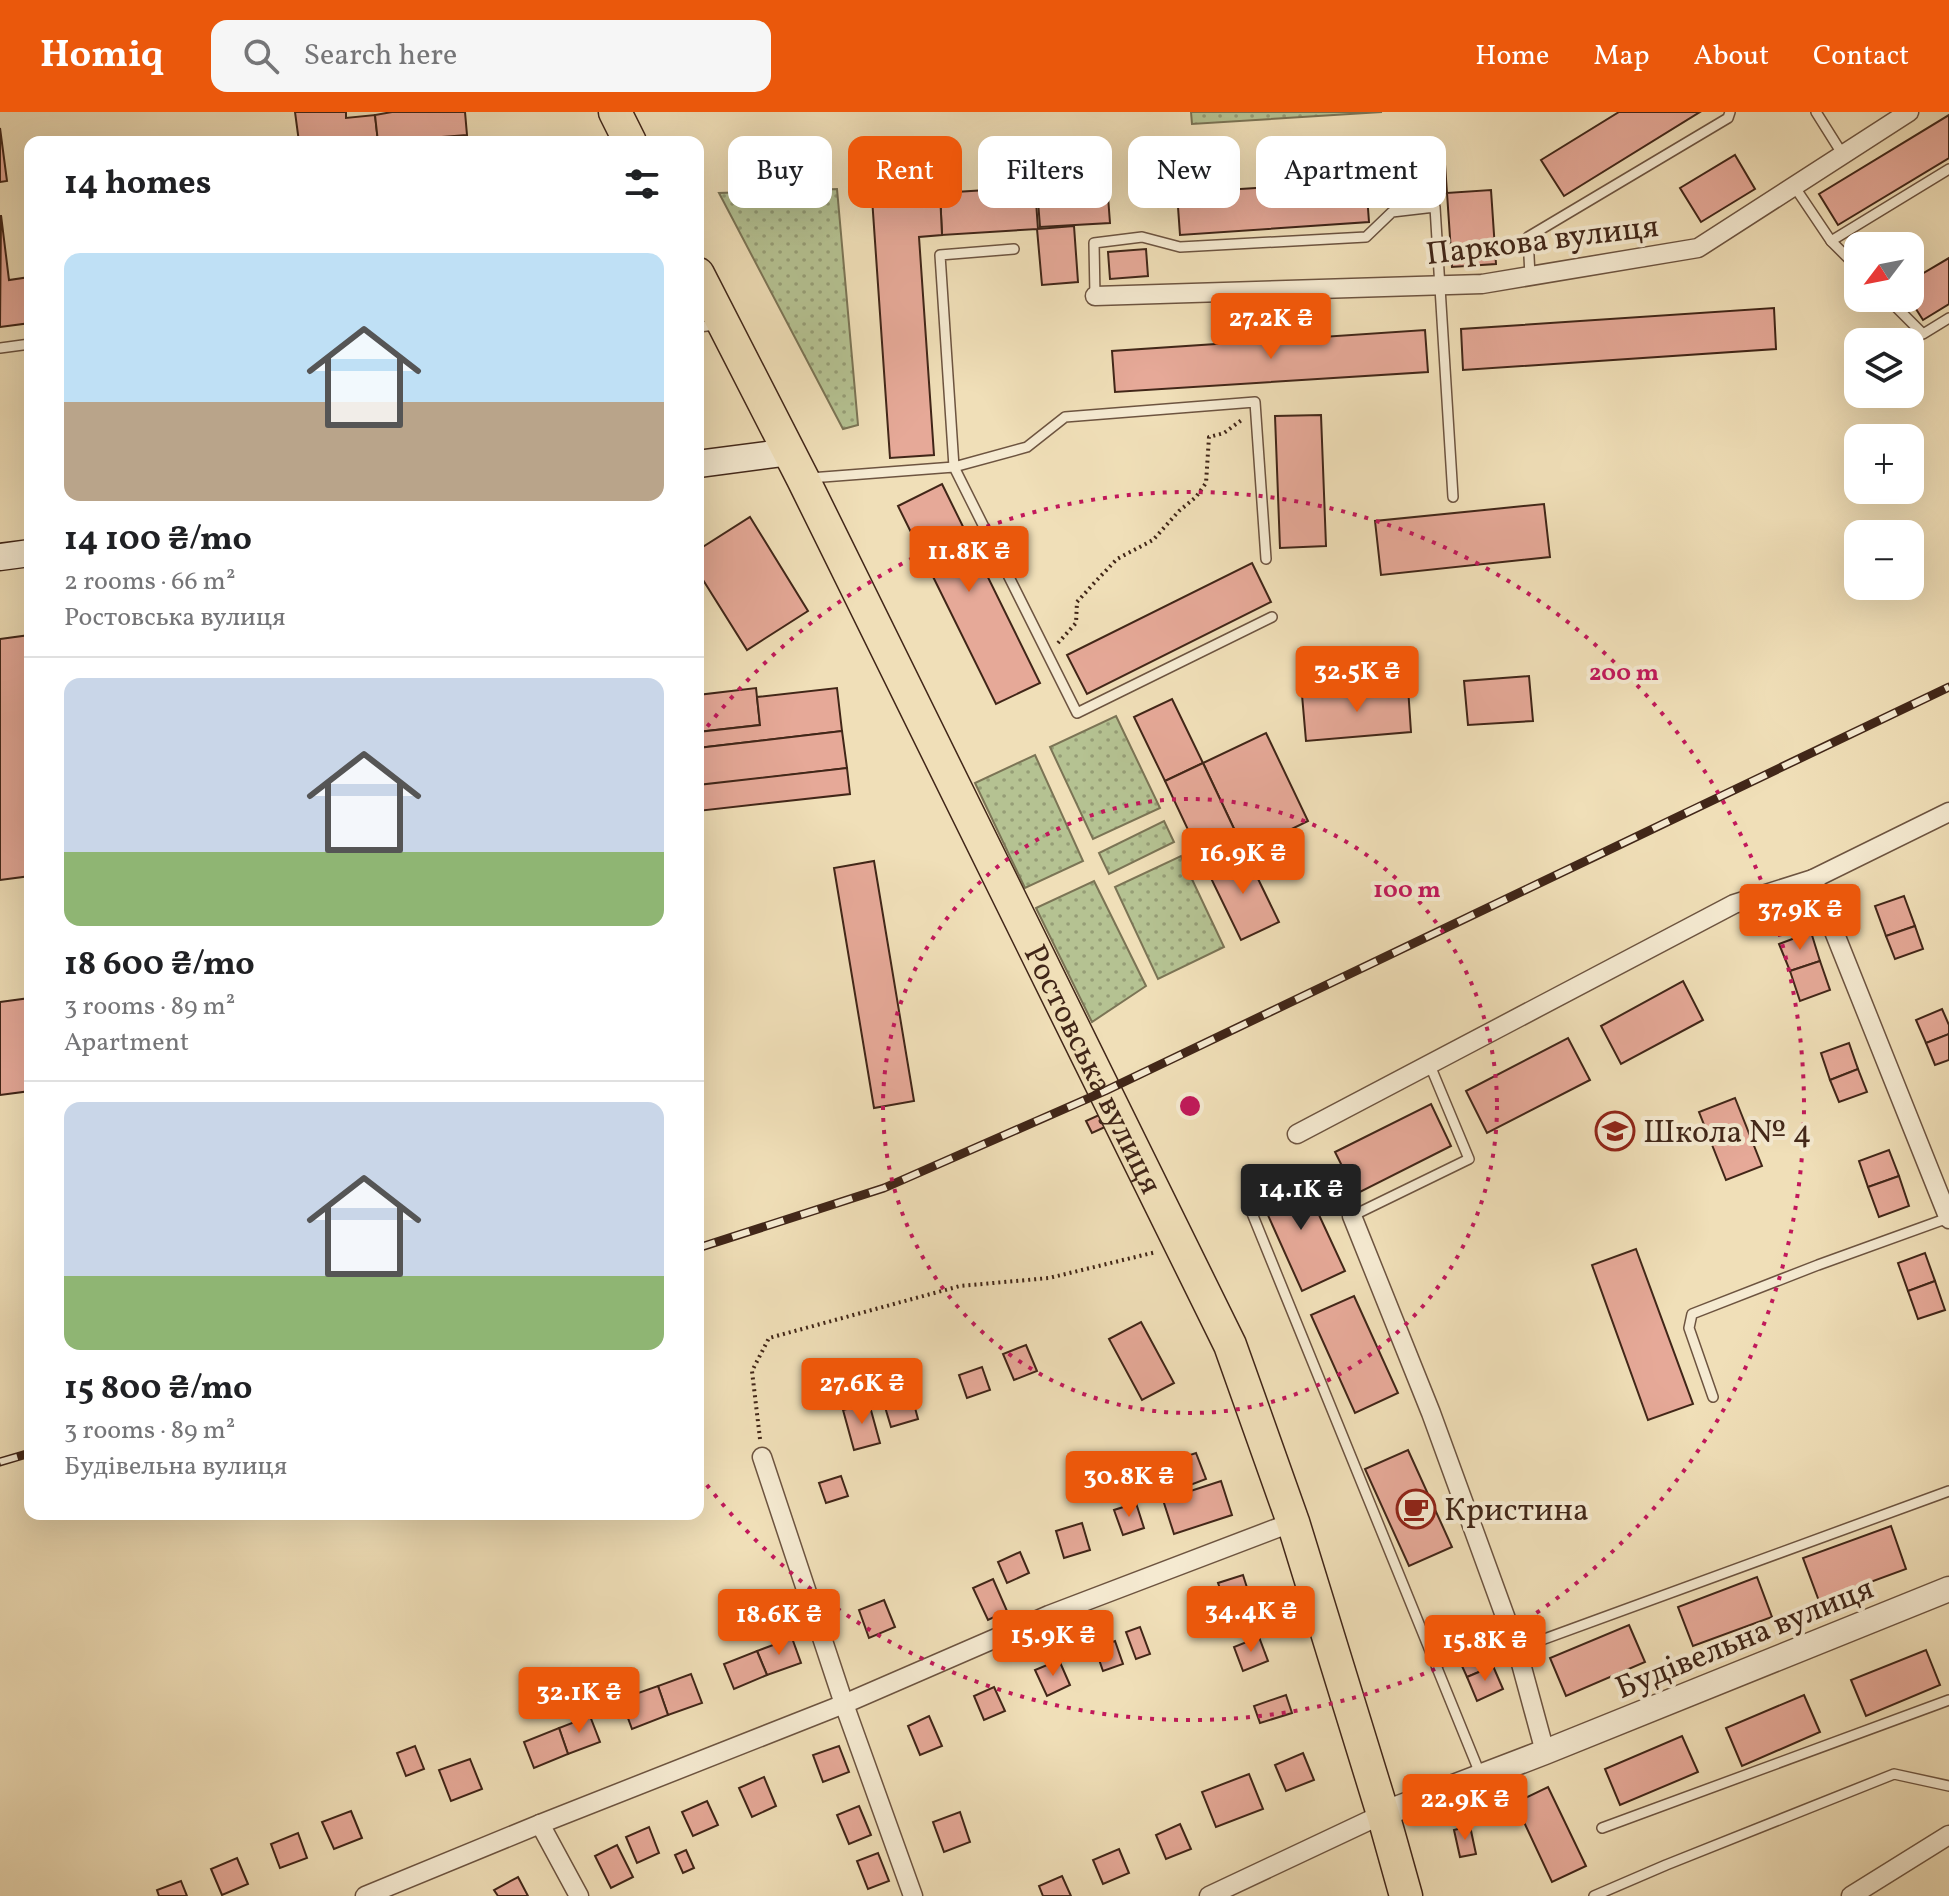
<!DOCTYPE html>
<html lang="en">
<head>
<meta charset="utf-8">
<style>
  :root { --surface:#fff; --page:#f6f6f6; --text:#202124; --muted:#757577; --line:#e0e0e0; --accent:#ea580c }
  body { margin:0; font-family:Vollkorn,serif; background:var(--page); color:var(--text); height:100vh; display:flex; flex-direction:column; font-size:30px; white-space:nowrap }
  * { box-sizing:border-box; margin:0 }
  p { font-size:26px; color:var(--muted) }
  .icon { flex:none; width:44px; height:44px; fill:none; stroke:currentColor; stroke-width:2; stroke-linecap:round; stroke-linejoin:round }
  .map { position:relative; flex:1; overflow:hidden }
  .side { position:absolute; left:24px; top:24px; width:680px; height:1384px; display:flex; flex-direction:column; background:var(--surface); border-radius:16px; box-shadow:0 8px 32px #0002 }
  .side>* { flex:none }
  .hud { position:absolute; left:728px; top:24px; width:760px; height:72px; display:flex; gap:16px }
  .needle { width:52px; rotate:238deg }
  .controls { position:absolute; left:1844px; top:120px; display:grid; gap:16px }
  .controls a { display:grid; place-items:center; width:80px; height:80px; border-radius:16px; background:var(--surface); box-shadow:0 8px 32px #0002; font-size:40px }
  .price { position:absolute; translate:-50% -68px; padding:0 18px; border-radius:8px; background:var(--accent); color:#fff; font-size:26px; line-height:52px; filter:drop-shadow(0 2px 4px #0008) }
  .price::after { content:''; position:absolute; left:50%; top:48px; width:24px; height:18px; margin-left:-12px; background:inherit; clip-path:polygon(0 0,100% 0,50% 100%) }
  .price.current { background:#222; color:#fff }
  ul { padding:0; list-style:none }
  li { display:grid; align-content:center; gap:16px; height:424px; padding:0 40px }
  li+li { border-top:2px solid var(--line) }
  li span { display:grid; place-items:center; height:248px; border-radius:16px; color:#555 }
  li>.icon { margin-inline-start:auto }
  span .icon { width:144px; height:144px; fill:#fffc; stroke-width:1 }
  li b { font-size:34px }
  h2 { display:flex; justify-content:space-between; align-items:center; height:96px; padding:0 40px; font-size:34px }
  .pill { padding:0 28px; border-radius:16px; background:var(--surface); box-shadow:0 8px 32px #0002; font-size:28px; line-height:72px }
  .pill.current { background:var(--accent); color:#fff }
  header { display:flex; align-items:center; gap:48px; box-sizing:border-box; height:112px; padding:0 40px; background:var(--accent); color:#fff }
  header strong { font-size:38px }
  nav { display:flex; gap:44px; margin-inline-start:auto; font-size:28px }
  .search { width:560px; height:72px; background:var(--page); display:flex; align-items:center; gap:20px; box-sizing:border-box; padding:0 28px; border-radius:16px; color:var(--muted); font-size:30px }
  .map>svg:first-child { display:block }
  .grass { fill:url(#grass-dots); stroke:#7b7455; stroke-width:2 }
  .building { fill:#e6a998; stroke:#412618; stroke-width:2 }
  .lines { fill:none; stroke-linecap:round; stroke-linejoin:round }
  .service-casing { stroke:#6d5440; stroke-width:12 }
  .minor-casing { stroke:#6d5440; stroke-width:21 }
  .tertiary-casing { stroke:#6d5440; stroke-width:27 }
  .secondary-casing { stroke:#412618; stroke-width:29 }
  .trunk-casing { stroke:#412618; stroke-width:35 }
  .path { stroke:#412618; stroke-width:4; stroke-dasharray:2 4; stroke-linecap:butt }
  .service { stroke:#f5ead1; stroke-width:9 }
  .minor { stroke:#f5ead1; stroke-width:18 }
  .tertiary { stroke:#f5ead1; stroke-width:24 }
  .secondary { stroke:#f5ead1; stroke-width:26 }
  .trunk { stroke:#f0dfb8; stroke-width:32 }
  .rail-casing { stroke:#412618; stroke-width:9 }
  .rail { stroke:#f5ead1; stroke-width:6; stroke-dasharray:18; stroke-linecap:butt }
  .ring { fill:none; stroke:#c2185b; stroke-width:4; stroke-dasharray:4 8 }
  .labels { text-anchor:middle; stroke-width:8; stroke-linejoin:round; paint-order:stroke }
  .street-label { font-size:32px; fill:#412618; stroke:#f5ead1 }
  .poi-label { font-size:32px; fill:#412618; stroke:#f5ead1; text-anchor:start }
  .centre { fill:#c2185b; stroke:#f5ead1; stroke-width:4 }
  .ring-label { font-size:24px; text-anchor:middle; font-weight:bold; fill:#c2185b; stroke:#f5ead1; stroke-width:8; stroke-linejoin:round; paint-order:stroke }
</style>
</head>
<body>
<header>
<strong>Homiq</strong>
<div class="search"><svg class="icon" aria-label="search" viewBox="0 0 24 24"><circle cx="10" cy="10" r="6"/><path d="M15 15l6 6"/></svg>Search here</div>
<nav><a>Home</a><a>Map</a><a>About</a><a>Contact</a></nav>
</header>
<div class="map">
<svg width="1949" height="1784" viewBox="0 0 1949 1784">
  <defs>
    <pattern id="grass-dots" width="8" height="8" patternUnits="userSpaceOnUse" patternTransform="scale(2)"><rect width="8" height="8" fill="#b5c292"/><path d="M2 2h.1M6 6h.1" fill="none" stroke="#959d76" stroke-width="1.8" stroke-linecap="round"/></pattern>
  </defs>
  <rect width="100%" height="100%" fill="#f0dfb8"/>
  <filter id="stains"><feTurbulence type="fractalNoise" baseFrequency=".0025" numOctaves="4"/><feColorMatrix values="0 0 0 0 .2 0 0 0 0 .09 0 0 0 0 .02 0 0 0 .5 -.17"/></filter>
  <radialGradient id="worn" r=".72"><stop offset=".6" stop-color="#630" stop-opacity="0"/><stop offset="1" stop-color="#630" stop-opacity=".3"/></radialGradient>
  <g class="grass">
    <polygon points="1191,0 1382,0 1192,12"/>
    <polygon points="837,77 858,313 843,317 719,81"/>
    <polygon points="1116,604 1160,696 1093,727 1050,635"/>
    <polygon points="1035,643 1083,749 1025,776 975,671"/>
    <polygon points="1164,709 1174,730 1109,762 1099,741"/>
    <polygon points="1181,744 1224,835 1158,867 1115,775"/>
    <polygon points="1094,769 1146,874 1092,910 1036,796"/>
  </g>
  <g class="building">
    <polygon points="295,0 346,0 346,6 375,3 378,30 299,30"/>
    <polygon points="392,0 465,0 467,23 378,30 375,3"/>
    <polygon points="1619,0 1700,0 1564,84 1541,48"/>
    <polygon points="1949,3 1949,46 1838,113 1819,82"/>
    <polygon points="0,16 7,69 0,70"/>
    <polygon points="1444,38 1447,81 1491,78 1496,152 1452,155 1447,81 1371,87 1368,43"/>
    <polygon points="1735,43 1755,77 1701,110 1680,76"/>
    <polygon points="1366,69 1369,110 1180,123 1177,81"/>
    <polygon points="1107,71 1110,111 1040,115 1037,76"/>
    <polygon points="1035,75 1038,117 1074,114 1078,170 1042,173 1037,117 942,123 940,81"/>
    <polygon points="940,81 942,123 919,125 934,343 890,346 872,86"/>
    <polygon points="1,103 9,168 30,165 30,211 0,215"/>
    <polygon points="1146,137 1148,164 1110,167 1108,140"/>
    <polygon points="1949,146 1949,192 1923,208 1909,186 1910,169"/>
    <polygon points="1774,196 1776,237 1463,258 1461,217"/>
    <polygon points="1425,218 1428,260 1115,280 1112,239"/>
    <polygon points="1321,303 1326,434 1280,436 1275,304"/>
    <polygon points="942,372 1040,571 996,592 898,394"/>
    <polygon points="1544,392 1550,445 1381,463 1375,409"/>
    <polygon points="750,405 808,499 747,538 698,460 698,438"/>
    <polygon points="1252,451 1271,490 1087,582 1067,543"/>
    <polygon points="30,523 30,764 0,768 0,527"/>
    <polygon points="1529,564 1533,609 1468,613 1464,569"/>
    <polygon points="1408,575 1411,620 1306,629 1302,583"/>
    <polygon points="756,576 760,613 698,620 698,583"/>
    <polygon points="837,576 842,619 698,636 698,620 760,613 757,585"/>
    <polygon points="1172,587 1203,651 1165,669 1134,605"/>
    <polygon points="842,619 847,656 698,674 698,636"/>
    <polygon points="1266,621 1308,709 1245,740 1203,651"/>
    <polygon points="1203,651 1245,740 1207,758 1165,669"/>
    <polygon points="847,656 850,682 698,699 698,673"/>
    <polygon points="1245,740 1279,810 1241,828 1207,758"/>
    <polygon points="874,749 914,989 874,996 834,756"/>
    <polygon points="1904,784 1915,814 1886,824 1875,794"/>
    <polygon points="1915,814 1923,837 1895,847 1886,824"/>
    <polygon points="1811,820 1820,849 1790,859 1779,832"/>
    <polygon points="1820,849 1830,878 1800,889 1790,859"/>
    <polygon points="1683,869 1703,908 1621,952 1601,914"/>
    <polygon points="30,886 30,979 0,983 0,890"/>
    <polygon points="1942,897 1949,913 1949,922 1926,931 1916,908"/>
    <polygon points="1949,922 1949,948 1935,953 1926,931"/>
    <polygon points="1568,926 1590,968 1487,1021 1466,979"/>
    <polygon points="1849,931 1858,957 1830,968 1821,941"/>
    <polygon points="1858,957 1867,980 1839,990 1830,968"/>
    <polygon points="1735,986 1762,1054 1726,1068 1699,1000"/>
    <polygon points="1431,992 1451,1034 1356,1082 1335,1040"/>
    <polygon points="1099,1003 1105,1015 1092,1021 1086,1009"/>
    <polygon points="1889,1038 1899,1064 1868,1075 1859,1049"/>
    <polygon points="1300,1062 1345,1159 1302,1179 1258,1081"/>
    <polygon points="1899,1064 1909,1094 1879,1105 1868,1075"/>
    <polygon points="1636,1137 1693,1292 1648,1308 1592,1153"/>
    <polygon points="1925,1141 1935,1169 1908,1179 1898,1151"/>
    <polygon points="1935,1169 1945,1198 1918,1207 1908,1179"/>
    <polygon points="1354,1184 1398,1281 1355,1301 1311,1203"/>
    <polygon points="1141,1210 1174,1271 1142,1288 1109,1227"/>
    <polygon points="1026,1233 1037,1259 1014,1268 1003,1242"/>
    <polygon points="982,1255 990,1278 967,1286 959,1263"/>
    <polygon points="910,1277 918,1307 891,1315 882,1285"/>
    <polygon points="869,1291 880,1331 854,1338 843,1298"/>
    <polygon points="1408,1338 1452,1435 1409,1454 1365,1357"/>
    <polygon points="1196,1341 1206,1367 1185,1375 1175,1348"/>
    <polygon points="841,1364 848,1384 826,1391 819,1371"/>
    <polygon points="1221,1369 1232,1403 1174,1422 1163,1388"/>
    <polygon points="1136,1391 1144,1416 1123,1423 1114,1398"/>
    <polygon points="1082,1411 1090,1438 1064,1446 1056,1419"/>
    <polygon points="1891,1414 1906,1457 1819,1489 1803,1446"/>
    <polygon points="1020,1440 1029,1461 1007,1471 998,1450"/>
    <polygon points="1243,1463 1250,1485 1226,1493 1218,1471"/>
    <polygon points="1757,1465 1772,1505 1693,1534 1678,1495"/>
    <polygon points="993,1467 1007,1499 988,1508 973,1476"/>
    <polygon points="884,1488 895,1515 869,1526 859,1498"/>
    <polygon points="1629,1513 1645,1550 1566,1584 1550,1546"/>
    <polygon points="1140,1515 1150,1542 1136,1547 1126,1520"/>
    <polygon points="1259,1525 1268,1549 1243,1559 1234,1535"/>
    <polygon points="792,1526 801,1551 767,1563 757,1539"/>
    <polygon points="1115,1529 1123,1552 1103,1559 1095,1536"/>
    <polygon points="1482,1530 1493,1554 1467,1565 1456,1541"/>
    <polygon points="1926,1538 1940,1573 1866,1604 1851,1568"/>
    <polygon points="757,1539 767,1563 734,1577 724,1552"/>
    <polygon points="1059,1548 1070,1573 1047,1584 1035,1558"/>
    <polygon points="1493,1554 1503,1577 1477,1589 1467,1565"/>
    <polygon points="691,1562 702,1591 668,1603 658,1574"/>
    <polygon points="658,1574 668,1603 632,1617 621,1587"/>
    <polygon points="994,1575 1005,1599 984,1608 974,1584"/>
    <polygon points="1286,1583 1292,1601 1260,1611 1254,1594"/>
    <polygon points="1804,1583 1820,1620 1742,1654 1726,1616"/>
    <polygon points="590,1604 600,1630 568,1642 559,1616"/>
    <polygon points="929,1604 942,1634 920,1643 908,1614"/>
    <polygon points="559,1616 568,1642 534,1656 524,1630"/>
    <polygon points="1682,1624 1698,1660 1620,1693 1605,1657"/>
    <polygon points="415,1634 424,1657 406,1664 397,1641"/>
    <polygon points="839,1634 849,1660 823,1670 813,1643"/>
    <polygon points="1303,1641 1314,1668 1286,1679 1275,1653"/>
    <polygon points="470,1647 482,1677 451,1689 439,1658"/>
    <polygon points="1249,1662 1263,1697 1216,1715 1202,1680"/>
    <polygon points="764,1665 776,1694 752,1705 739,1676"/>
    <polygon points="1548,1675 1586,1754 1552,1770 1515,1691"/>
    <polygon points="707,1689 718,1713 693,1724 682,1700"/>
    <polygon points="859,1694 871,1723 849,1732 837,1703"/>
    <polygon points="351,1699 362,1726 334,1737 322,1710"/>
    <polygon points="960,1700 970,1730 944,1740 933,1710"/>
    <polygon points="1180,1712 1191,1737 1166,1747 1156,1723"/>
    <polygon points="1470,1714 1476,1742 1460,1745 1454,1718"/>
    <polygon points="649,1715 659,1741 637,1751 626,1725"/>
    <polygon points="298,1721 307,1746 280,1756 271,1732"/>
    <polygon points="617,1733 633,1765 611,1776 595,1744"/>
    <polygon points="1119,1737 1129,1761 1103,1772 1093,1748"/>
    <polygon points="686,1738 694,1756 683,1761 675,1743"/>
    <polygon points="878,1741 889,1769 868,1777 857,1749"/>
    <polygon points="237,1746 248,1772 222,1783 211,1757"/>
    <polygon points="1062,1764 1071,1784 1043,1784 1039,1774"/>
    <polygon points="518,1765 528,1784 498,1784 494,1778"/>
    <polygon points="181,1769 187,1784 159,1784 157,1778"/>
  </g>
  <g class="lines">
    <defs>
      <g id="service">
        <polyline points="1816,0 1843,43"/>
        <polyline points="1794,74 1831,129 1949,57"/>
        <polyline points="1831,129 1858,156"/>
        <polyline points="1014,137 940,143 954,355 1027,335 1065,305 1255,290 1266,447"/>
        <polyline points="1530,164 1528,125 1728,6 1730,0"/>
        <polyline points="1095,184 1094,131 1142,125 1180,135 1366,125 1392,100 1435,95 1453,385"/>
        <polyline points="1887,186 1923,222 1949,206"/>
        <polyline points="698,215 716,213"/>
        <polyline points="0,236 30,232"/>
        <polyline points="810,366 954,355 1077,601 1272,505"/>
        <polyline points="1247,1089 1481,1664"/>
        <polyline points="1352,1104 1469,1047 1429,951"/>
        <polyline points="1713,1285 1689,1216 1692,1202 1818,1153 1948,1106"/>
        <polyline points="1517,1537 1949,1379"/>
        <polyline points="1602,1716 1949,1588"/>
        <polyline points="1594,1784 1666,1753 1894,1662 1949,1674"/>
      </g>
      <g id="minor">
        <polyline points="1095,184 1482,172 1698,136 1909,0"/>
        <polyline points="1813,767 1949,700"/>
        <polyline points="1297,1022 1734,792 1813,767 1949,1107"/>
        <polyline points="1352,1104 1431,1301 1517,1537 1545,1640"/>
        <polyline points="762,1345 844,1592 913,1784"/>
        <polyline points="540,1712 579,1784"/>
        <polyline points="365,1784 540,1712 844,1592 1049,1503 1293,1410"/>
        <polyline points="1209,1784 1383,1702"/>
        <polyline points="1851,1784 1949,1723"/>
      </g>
      <polyline id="tertiary" points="1383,1702 1545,1640 1949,1477"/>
      <g id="secondary">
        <polyline points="698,352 789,340"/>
        <polyline points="0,445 30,441"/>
      </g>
      <g id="trunk">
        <polyline points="615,0 630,30"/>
        <path id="s1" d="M698,162L803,367L1230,1233L1293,1410L1383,1702L1406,1784"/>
      </g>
    </defs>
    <use href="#service" class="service-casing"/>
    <use href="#minor" class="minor-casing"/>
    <use href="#tertiary" class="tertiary-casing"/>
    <use href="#secondary" class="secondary-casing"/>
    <use href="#trunk" class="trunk-casing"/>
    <g class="path">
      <polyline points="1058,531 1076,511 1077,490 1096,469 1117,447 1153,428 1179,399 1196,385 1206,371 1209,325 1224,321 1243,307"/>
      <polyline points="760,1327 752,1259 769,1226 960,1174 1049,1166 1156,1140"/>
    </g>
    <use href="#service" class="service"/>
    <use href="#minor" class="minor"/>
    <use href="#tertiary" class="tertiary"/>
    <use href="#secondary" class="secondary"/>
    <use href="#trunk" class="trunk"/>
    <defs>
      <g id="rail">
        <polyline points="698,1136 884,1076 1105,979 1949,575"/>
        <polyline points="0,1350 30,1341"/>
      </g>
    </defs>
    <use href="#rail" class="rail-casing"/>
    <use href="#rail" class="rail"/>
  </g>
  <g class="ring">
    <circle cx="1190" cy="994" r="307"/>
    <path d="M700 624A614 614 0 1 1 700 1364"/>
  </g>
  <defs>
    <symbol id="school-ring" viewBox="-11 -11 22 22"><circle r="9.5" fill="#f5ead1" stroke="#8f2418" stroke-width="1.5"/><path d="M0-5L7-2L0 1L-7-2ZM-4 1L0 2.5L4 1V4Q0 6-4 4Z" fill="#8f2418"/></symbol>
    <symbol id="cafe-ring" viewBox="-11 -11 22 22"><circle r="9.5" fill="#f5ead1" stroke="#8f2418" stroke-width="1.5"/><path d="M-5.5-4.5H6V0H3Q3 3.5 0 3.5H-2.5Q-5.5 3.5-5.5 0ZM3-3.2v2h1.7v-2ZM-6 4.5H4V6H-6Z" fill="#8f2418"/></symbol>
  </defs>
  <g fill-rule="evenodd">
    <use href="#school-ring" x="1593" y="997" width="44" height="44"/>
    <use href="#cafe-ring" x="1394" y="1375" width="44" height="44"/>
  </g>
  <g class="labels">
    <g class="street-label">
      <text transform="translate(1542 127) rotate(-7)" y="11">Паркова вулиця</text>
      <text dy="11" stroke="none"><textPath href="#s1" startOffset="888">Ростовська вулиця</textPath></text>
      <text transform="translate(1744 1525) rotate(-22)" y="11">Будівельна вулиця</text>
    </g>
    <g class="poi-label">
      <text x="1643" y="1030">Школа № 4</text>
      <text x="1444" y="1408">Кристина</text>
    </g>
  </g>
  <circle cx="1190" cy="994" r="12" class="centre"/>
  <g class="ring-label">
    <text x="1624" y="568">200 m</text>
    <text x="1407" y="785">100 m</text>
  </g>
  <rect width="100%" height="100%" filter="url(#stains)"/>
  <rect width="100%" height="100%" fill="url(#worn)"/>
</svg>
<div class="controls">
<a><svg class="needle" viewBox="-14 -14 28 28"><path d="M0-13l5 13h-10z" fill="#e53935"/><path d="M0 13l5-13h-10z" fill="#757577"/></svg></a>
<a><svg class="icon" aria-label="layers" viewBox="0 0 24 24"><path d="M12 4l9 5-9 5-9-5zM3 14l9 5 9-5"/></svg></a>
<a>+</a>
<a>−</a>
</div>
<b class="price" style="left:1271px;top:249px">27.2K ₴</b>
<b class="price" style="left:969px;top:482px">11.8K ₴</b>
<b class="price" style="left:1357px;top:602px">32.5K ₴</b>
<b class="price" style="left:1243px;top:784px">16.9K ₴</b>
<b class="price" style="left:1800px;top:840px">37.9K ₴</b>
<b class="price current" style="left:1301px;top:1120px">14.1K ₴</b>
<b class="price" style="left:862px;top:1314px">27.6K ₴</b>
<b class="price" style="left:1129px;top:1407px">30.8K ₴</b>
<b class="price" style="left:1251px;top:1542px">34.4K ₴</b>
<b class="price" style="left:779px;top:1545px">18.6K ₴</b>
<b class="price" style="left:1053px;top:1566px">15.9K ₴</b>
<b class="price" style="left:1485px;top:1571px">15.8K ₴</b>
<b class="price" style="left:579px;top:1623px">32.1K ₴</b>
<b class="price" style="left:1465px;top:1730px">22.9K ₴</b>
<div class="hud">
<a class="pill">Buy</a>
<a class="pill current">Rent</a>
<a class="pill">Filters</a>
<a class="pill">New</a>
<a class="pill">Apartment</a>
</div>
<section class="side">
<h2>14 homes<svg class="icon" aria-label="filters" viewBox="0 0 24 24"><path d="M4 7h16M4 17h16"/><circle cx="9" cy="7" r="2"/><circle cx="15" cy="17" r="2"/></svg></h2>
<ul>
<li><span style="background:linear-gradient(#bfe0f5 60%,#b9a48a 0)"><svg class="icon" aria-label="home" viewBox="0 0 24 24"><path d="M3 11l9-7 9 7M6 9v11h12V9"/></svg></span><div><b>14 100 ₴/mo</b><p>2 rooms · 66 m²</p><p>Ростовська вулиця</p></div></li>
<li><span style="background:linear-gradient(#c9d6e8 70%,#8fb573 0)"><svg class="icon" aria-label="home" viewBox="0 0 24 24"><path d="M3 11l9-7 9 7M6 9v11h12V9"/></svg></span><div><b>18 600 ₴/mo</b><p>3 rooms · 89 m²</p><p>Apartment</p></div></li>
<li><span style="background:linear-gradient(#c9d6e8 70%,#8fb573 0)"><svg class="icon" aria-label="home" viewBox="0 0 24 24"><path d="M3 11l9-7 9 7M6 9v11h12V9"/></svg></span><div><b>15 800 ₴/mo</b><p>3 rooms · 89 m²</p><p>Будівельна вулиця</p></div></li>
</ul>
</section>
</div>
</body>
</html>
